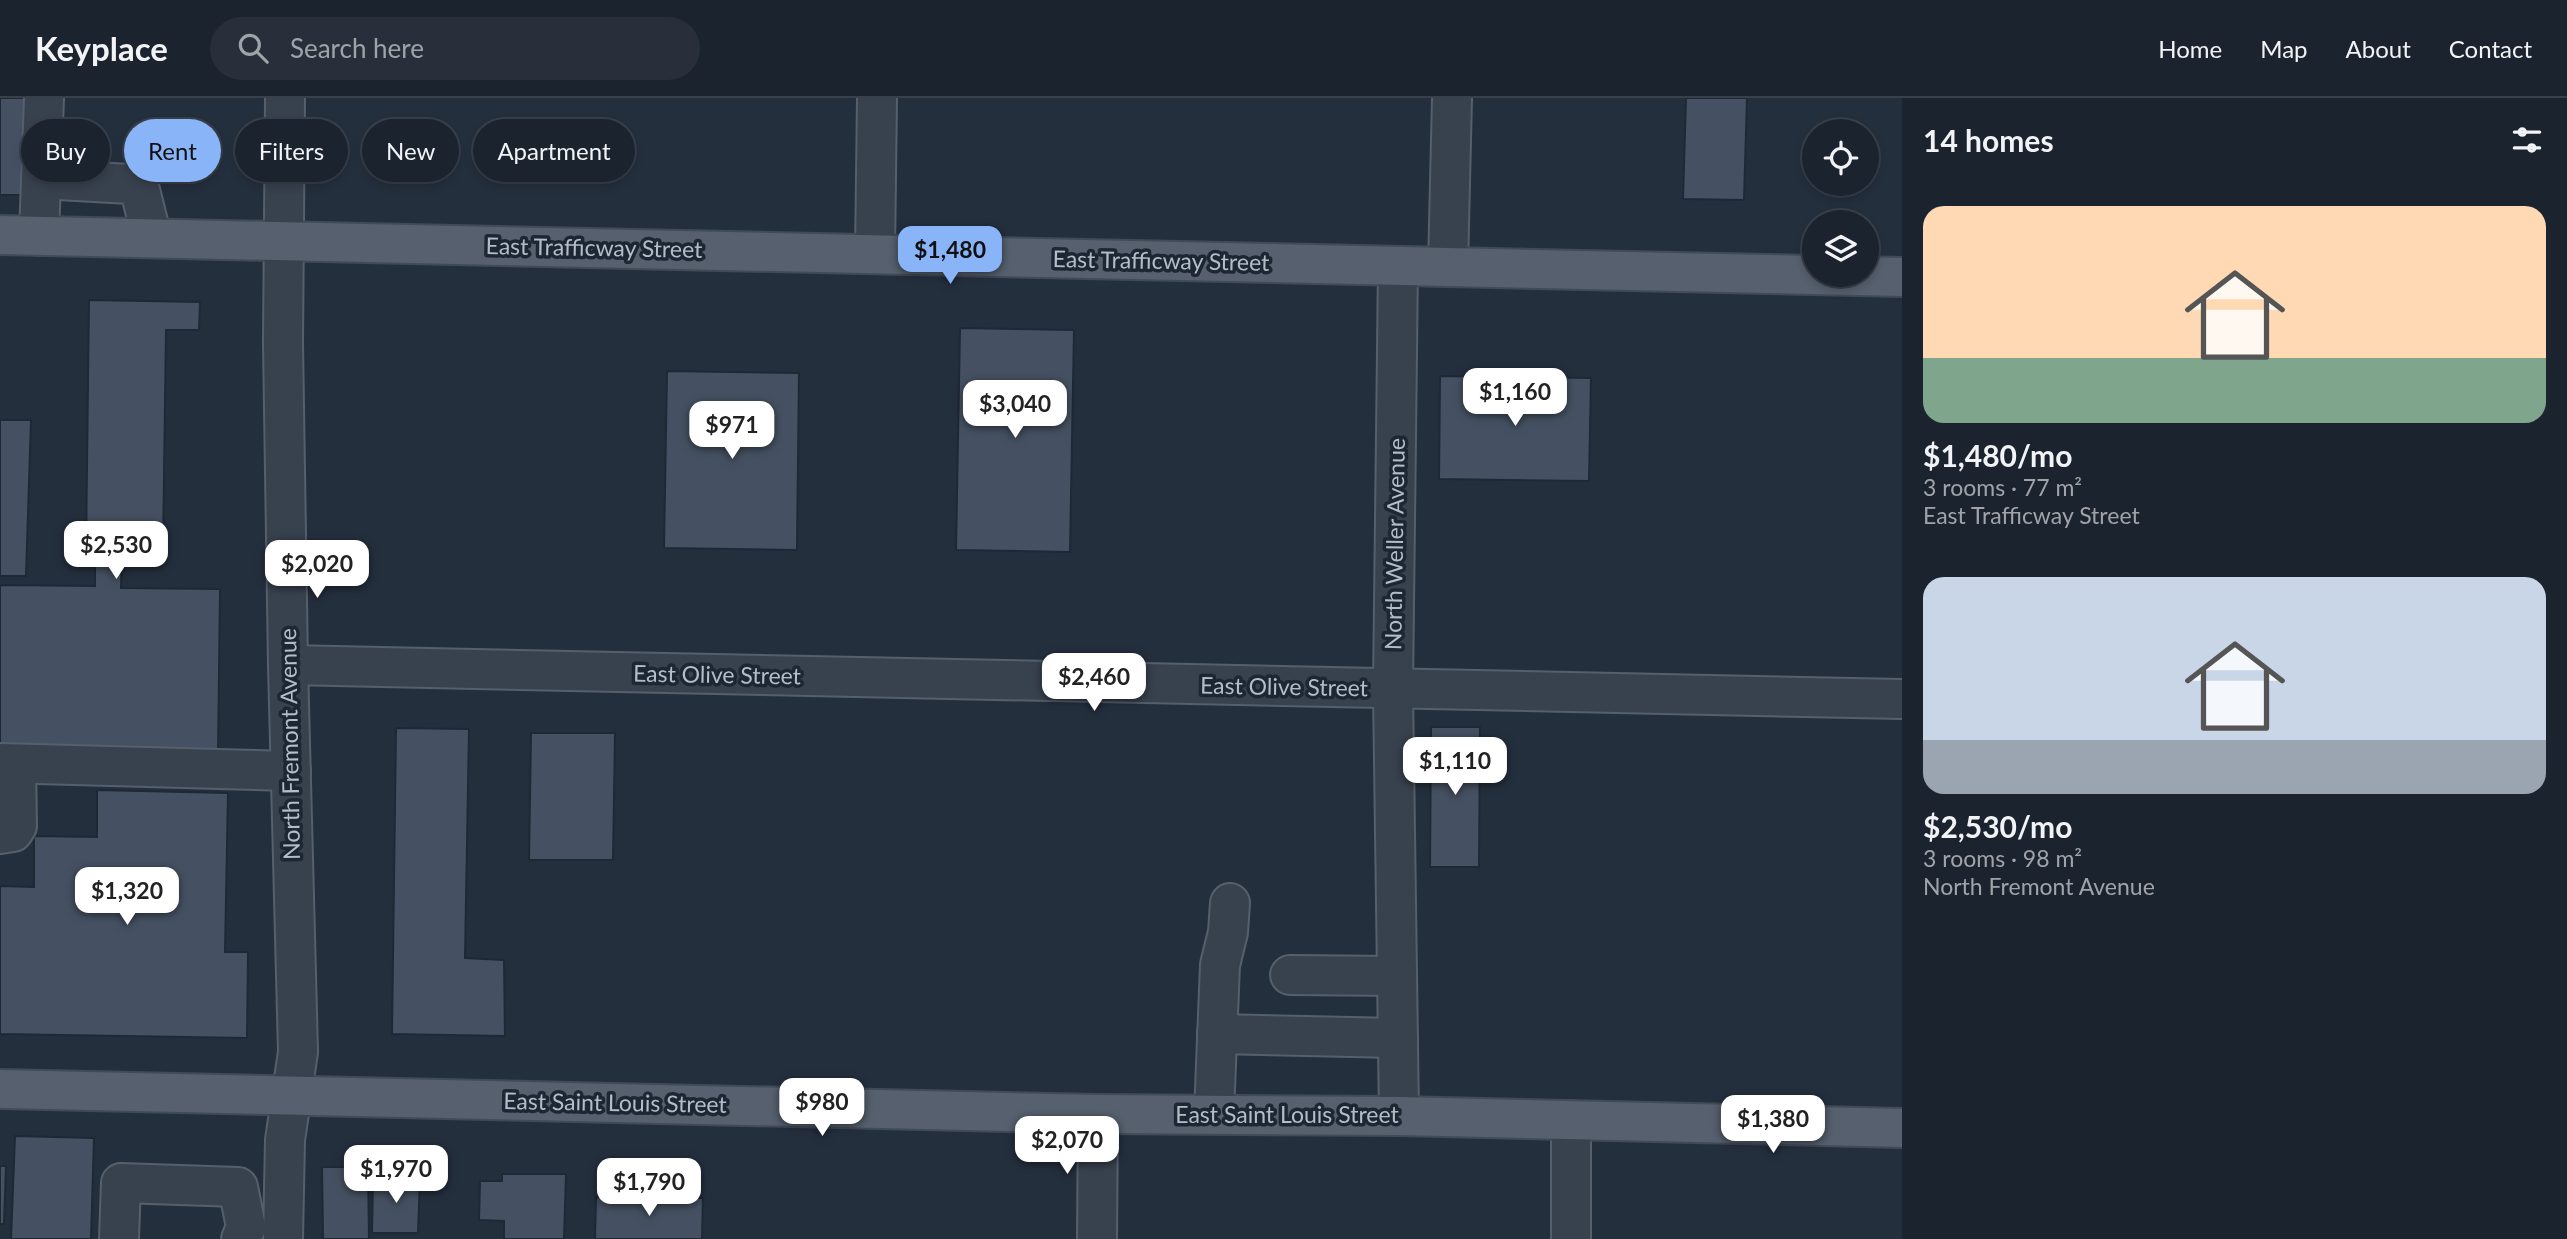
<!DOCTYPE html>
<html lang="en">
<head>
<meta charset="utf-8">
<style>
  :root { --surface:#1b232e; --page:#282f3a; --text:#f1f3f6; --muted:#a0a4aa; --line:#39404a; --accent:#8ab4f8 }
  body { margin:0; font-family:Lato,sans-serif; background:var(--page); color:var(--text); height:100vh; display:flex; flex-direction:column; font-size:26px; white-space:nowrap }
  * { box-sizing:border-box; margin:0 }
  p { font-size:23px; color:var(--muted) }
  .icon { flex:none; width:38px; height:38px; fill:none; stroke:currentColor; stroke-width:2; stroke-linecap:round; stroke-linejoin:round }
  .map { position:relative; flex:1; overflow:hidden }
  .side { display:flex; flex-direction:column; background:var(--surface); width:665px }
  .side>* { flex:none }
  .guide { position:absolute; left:21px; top:21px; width:665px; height:63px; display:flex; gap:14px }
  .tools { position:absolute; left:1802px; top:21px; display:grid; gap:14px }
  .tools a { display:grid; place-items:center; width:77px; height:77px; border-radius:50%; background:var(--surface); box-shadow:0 4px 10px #0003,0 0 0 2px var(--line); font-size:35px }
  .price { position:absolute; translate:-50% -60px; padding:0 16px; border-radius:14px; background:#fff; color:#222; font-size:23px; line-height:46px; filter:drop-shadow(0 2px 4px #0008) }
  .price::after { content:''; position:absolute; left:50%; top:42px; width:21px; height:16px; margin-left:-10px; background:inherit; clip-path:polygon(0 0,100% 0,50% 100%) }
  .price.current { background:var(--accent); color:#111 }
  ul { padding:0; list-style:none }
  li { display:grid; align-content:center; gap:14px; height:371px; padding:0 21px }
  li span { display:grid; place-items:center; height:217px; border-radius:21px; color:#555 }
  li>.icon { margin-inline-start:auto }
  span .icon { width:126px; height:126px; fill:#fffc; stroke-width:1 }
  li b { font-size:30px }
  h2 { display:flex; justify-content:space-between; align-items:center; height:84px; padding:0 21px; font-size:30px }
  .pill { padding:0 24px; border-radius:32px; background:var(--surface); box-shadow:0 4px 10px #0003,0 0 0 2px var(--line); font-size:24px; line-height:63px }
  .pill.current { background:var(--accent); color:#111 }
  header { display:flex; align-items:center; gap:42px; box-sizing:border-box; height:98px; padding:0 35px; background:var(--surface); border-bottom:2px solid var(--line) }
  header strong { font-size:33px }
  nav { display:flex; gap:38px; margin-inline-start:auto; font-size:24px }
  .search { width:490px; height:63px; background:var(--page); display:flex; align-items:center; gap:18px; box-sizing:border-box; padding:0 24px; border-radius:38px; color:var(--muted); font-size:26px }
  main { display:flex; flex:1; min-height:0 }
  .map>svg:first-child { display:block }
  .building { fill:#455162; stroke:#1f2835; stroke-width:2 }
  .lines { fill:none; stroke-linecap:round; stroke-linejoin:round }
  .minor-casing { stroke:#565f6c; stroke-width:42 }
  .major-casing { stroke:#414a57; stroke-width:42 }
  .minor { stroke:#38414e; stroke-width:38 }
  .major { stroke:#56606e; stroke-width:38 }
  .labels { text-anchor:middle; stroke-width:7; stroke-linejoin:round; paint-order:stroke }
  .street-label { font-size:23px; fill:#b4bcc9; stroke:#1d2633 }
</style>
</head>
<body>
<header>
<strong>Keyplace</strong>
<div class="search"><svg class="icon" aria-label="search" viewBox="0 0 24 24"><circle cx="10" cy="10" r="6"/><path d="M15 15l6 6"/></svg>Search here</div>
<nav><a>Home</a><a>Map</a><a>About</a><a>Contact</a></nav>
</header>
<main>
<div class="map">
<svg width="1902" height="1141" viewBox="0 0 1902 1141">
  <rect width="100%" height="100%" fill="#242f3e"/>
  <g class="building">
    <polygon points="0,0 31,0 30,97 0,97"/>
    <polygon points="1686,0 1747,0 1744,102 1683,101"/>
    <polygon points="89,202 200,204 199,232 166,232 163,452 122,452 121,490 220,491 218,658 0,655 0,487 95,488 95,452 86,452"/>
    <polygon points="960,230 1074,232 1070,454 956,452"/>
    <polygon points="667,273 799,275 797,452 664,450"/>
    <polygon points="1440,278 1591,280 1589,383 1439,381"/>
    <polygon points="0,322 31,322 26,478 0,478"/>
    <polygon points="1431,629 1480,629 1479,769 1430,769"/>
    <polygon points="396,630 469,631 465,860 504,862 505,938 392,936"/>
    <polygon points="531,635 615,635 613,762 529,762"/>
    <polygon points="97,692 228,695 225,854 248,854 247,940 0,936 0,788 34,789 34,738 97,739"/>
    <polygon points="15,1038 94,1040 91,1141 11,1141"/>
    <polygon points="0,1068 6,1068 4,1126 0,1126"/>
    <polygon points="322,1069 368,1069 369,1141 323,1141"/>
    <polygon points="502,1076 566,1076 564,1141 504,1141 504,1123 479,1122 480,1083 502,1083"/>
    <polygon points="373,1079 420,1080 418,1135 372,1135"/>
    <polygon points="596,1099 703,1100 702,1141 595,1141"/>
  </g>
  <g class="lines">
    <defs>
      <g id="minor">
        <polyline points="41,81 130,86 140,92 152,140"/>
        <polyline points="39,138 44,0"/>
        <polyline points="875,156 877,0"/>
        <polyline points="1398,168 1393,592 1399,1018"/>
        <polyline points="1448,169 1452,0"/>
        <polyline points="288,567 1902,601"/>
        <polyline points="0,665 291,673"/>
        <polyline points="0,736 13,734 17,728 16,666"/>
        <polyline points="1290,877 1397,878"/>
        <polyline points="1217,936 1398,940"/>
        <polyline points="1214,1016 1220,867 1228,834 1230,805"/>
        <polyline points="119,1141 121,1085 238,1089 246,1129 241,1141"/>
        <polyline points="283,1141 285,1042 298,954 288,567 283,245 285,0"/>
        <polyline points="1097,1141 1098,1016"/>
        <polyline points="1571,1141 1571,1022"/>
      </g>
      <g id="major">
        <polyline points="0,137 1902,179"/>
        <polyline points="0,991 1098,1016 1399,1018 1902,1030"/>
      </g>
    </defs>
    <use href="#minor" class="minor-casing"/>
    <use href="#major" class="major-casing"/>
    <use href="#minor" class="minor"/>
    <use href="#major" class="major"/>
  </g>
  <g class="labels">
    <g class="street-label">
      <text transform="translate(594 150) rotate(1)" y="8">East Trafficway Street</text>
      <text transform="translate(1161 163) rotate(1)" y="8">East Trafficway Street</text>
      <text transform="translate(1395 446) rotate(-89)" y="8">North Weller Avenue</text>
      <text transform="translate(717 577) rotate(1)" y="8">East Olive Street</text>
      <text transform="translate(1284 589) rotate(1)" y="8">East Olive Street</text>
      <text transform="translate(290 646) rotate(-91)" y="8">North Fremont Avenue</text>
      <text transform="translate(615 1005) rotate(1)" y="8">East Saint Louis Street</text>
      <text x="1287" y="1025">East Saint Louis Street</text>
    </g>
  </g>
</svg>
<div class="tools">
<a><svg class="icon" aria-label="locate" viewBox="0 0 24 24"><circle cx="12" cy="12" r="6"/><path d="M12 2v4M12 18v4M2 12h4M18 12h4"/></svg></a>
<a><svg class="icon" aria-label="layers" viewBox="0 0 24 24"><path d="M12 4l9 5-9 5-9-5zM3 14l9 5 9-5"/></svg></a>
</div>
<b class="price current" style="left:950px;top:188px">$1,480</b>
<b class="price" style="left:1515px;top:330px">$1,160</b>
<b class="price" style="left:1015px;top:342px">$3,040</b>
<b class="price" style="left:732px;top:363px">$971</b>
<b class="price" style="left:116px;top:483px">$2,530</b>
<b class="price" style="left:317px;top:502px">$2,020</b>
<b class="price" style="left:1094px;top:615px">$2,460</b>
<b class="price" style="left:1455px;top:699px">$1,110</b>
<b class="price" style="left:127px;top:829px">$1,320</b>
<b class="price" style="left:822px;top:1040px">$980</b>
<b class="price" style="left:1773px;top:1057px">$1,380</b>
<b class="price" style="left:1067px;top:1078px">$2,070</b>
<b class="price" style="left:396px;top:1107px">$1,970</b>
<b class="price" style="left:649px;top:1120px">$1,790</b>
<div class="guide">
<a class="pill">Buy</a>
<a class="pill current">Rent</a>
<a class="pill">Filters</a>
<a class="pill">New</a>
<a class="pill">Apartment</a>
</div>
</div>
<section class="side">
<h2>14 homes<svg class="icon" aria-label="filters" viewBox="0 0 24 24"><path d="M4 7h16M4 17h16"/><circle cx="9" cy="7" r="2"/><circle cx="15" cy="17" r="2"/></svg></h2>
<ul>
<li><span style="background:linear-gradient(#ffd9b3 70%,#7fa58c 0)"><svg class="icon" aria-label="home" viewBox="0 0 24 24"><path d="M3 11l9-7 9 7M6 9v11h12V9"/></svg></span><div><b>$1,480/mo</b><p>3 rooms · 77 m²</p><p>East Trafficway Street</p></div></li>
<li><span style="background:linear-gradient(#c9d6e8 75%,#9aa5b1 0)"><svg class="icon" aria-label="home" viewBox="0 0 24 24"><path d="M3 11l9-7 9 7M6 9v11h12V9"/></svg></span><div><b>$2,530/mo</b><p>3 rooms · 98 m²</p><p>North Fremont Avenue</p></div></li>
</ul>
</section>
</main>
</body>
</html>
